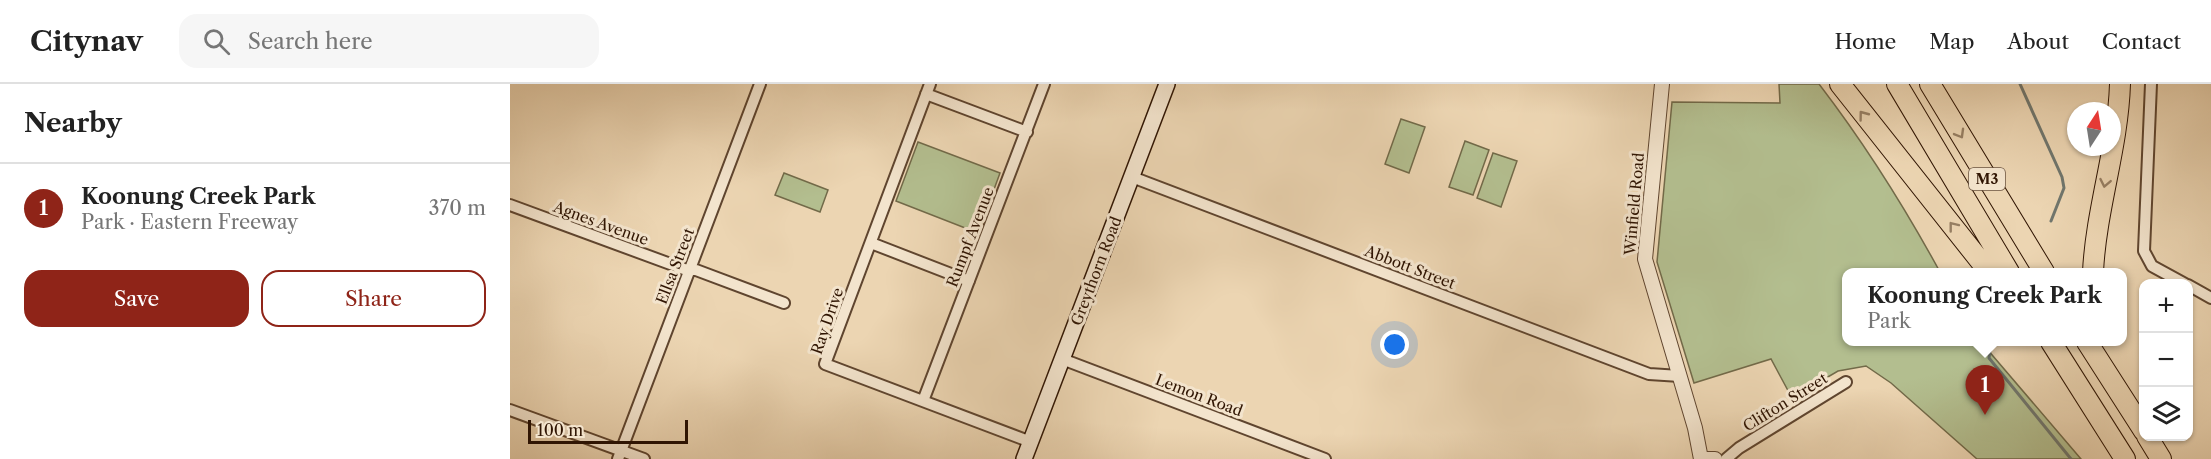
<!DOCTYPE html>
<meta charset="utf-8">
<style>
body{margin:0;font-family:"Libre Caslon Text",serif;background:#f6f6f6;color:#222}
.controls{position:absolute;right:18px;bottom:18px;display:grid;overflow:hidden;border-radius:12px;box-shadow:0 2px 4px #0004}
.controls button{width:54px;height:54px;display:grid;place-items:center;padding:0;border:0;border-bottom:2px solid #e0e0e0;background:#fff;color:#222;font:30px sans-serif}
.compass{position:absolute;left:1557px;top:18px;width:54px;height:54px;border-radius:50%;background:#fff;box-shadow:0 2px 4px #0004;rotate:12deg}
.scale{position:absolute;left:18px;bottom:15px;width:160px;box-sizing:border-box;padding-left:6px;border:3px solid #301503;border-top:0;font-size:16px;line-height:21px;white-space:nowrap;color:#301503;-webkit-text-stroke:4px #f3e4cd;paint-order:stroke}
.you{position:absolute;left:885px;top:261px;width:21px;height:21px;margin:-15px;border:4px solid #fff;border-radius:50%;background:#1a73e8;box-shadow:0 0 0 9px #1a73e833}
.badge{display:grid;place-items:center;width:39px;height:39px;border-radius:50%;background:#8f2418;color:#fff;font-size:20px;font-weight:700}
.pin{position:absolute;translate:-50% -50px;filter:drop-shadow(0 2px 3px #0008)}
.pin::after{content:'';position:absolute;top:32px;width:21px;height:18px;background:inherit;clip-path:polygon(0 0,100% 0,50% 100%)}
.popup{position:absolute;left:1332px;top:184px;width:285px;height:78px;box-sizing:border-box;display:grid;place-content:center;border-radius:12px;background:#fff;filter:drop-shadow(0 2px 4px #0005);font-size:20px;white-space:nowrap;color:#767676}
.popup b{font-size:22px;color:#222}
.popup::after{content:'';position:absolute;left:50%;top:100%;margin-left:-12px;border:12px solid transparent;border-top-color:#fff}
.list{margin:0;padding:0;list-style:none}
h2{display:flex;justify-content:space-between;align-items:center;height:78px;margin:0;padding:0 24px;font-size:26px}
h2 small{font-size:20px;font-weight:400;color:#767676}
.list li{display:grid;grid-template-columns:39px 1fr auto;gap:18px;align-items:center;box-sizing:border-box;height:90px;padding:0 24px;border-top:2px solid #e0e0e0}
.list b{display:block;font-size:22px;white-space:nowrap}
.list p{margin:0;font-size:20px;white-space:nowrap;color:#767676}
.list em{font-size:20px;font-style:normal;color:#767676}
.actions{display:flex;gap:12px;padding:18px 24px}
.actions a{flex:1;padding:14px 0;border:2px solid #8f2418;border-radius:18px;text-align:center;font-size:21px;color:#8f2418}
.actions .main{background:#8f2418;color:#fff}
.icon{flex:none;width:33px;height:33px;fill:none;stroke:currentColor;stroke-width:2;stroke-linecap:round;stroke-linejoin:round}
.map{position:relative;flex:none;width:1701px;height:375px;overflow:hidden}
header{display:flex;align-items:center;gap:36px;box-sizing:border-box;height:84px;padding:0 30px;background:#fff;border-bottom:2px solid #e0e0e0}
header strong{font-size:28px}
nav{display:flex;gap:33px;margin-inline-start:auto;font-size:21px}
.search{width:420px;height:54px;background:#f6f6f6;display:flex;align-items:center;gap:15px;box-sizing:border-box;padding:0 21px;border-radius:18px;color:#767676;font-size:22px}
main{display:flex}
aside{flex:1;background:#fff}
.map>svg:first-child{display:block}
.green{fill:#b3be8f;stroke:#726a49;stroke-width:1.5}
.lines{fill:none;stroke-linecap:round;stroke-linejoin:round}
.stream{stroke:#70766d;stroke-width:3}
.minor-casing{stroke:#5f452f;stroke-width:14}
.tertiary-casing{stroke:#5f452f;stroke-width:16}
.secondary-casing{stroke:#301503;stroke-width:18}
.motorway-casing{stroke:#301503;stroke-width:22}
.minor{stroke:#f3e4cd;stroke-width:10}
.tertiary{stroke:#f3e4cd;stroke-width:14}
.secondary{stroke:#f3e4cd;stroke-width:15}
.motorway{stroke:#ecd5b2;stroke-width:20}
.oneway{stroke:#977f63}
.labels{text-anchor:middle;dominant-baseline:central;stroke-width:6;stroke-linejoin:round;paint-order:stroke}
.shield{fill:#f3e4cd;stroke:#6a5340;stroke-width:1.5}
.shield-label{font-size:14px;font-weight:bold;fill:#301503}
.street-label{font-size:15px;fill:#301503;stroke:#f3e4cd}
</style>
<header>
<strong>Citynav</strong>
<div class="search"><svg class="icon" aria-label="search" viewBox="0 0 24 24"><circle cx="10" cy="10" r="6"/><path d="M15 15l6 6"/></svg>Search here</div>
<nav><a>Home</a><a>Map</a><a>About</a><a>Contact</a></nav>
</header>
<main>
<aside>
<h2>Nearby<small></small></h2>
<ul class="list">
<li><span class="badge">1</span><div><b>Koonung Creek Park</b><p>Park · Eastern Freeway</p></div><em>370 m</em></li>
</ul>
<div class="actions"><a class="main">Save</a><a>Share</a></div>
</aside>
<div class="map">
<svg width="1701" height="375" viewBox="0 0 1701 375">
<rect width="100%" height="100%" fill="#ecd5b2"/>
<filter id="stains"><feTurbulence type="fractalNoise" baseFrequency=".00333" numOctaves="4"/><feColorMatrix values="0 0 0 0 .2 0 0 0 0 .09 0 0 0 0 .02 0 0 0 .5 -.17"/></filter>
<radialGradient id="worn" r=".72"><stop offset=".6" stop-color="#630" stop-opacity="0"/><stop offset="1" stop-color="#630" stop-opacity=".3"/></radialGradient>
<!-- green -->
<path class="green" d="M1269,0H1309C1355,60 1394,122 1430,188H1337V258H1471L1571,375H1467L1381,299L1356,282L1328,287L1282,314L1261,275L1184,299L1147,178L1162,18L1270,19Z
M891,35L915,43L899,89L875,80Z
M955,57L979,66L963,111L939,103Z
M408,58L490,89L468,149L386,117Z
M983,69L1007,77L991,123L967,114Z
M274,89L318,106L310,128L265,111Z"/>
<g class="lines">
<!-- stream -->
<path class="stream" d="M1510,0L1552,93L1554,104L1541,137
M1481,258L1479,274L1561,375"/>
<!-- minor casing -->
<g class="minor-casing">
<path id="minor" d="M420,0L315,280L521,358
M1641,0L1634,167L1642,182L1675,200
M416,10L517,48
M622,93L1139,290L1170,292
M0,121L174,185L186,186L274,219
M361,159L459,197
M1678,201L1701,214
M552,275L815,375
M413,317L534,0
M0,326L134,375
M108,375L250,0
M1216,375L1229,364L1336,298"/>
</g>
<!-- tertiary casing -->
<g class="tertiary-casing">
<path id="tertiary" d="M1152,0L1135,175L1185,344L1191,375
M1196,375H1205"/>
</g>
<!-- secondary casing -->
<g class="secondary-casing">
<path id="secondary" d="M514,375L657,0"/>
</g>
<!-- motorway casing -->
<g class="motorway-casing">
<path id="motorway" d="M1330,0L1479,188
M1387,0L1499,188
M1420,0L1534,188
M1583,188C1586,125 1608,64 1610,0
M1541,258L1615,375
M1577,258L1634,347
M1637,352L1651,375"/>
</g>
<!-- minor -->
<use href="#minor" class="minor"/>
<!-- tertiary -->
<use href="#tertiary" class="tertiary"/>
<!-- secondary -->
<use href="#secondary" class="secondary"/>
<!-- motorway -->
<use href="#motorway" class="motorway"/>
</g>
<!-- one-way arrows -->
<defs><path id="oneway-chevron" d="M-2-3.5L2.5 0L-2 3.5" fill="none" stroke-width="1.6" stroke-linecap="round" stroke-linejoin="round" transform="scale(1.5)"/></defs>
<g class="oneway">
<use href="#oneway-chevron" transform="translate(1353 31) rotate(-127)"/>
<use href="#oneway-chevron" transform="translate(1450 50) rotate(60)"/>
<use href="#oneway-chevron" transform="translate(1595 99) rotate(101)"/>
<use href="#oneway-chevron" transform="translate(1443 142) rotate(-128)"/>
</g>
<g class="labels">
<!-- shield labels -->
<rect class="shield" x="1459" y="84" width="36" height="22" rx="4.5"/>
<g class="shield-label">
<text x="1477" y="95">M3</text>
</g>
<!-- street labels -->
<g class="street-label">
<text transform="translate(1124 120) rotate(-85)">Winfield Road</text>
<text transform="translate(91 139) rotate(20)">Agnes Avenue</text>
<text transform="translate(460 153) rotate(-69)">Rumpf Avenue</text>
<text transform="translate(165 182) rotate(-69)">Ellsa Street</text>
<text transform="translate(900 183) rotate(21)">Abbott Street</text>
<text transform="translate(586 187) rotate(-69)">Greythorn Road</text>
<text transform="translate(317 237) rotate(-71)">Ray Drive</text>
<text transform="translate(689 311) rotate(21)">Lemon Road</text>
<text transform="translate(1275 318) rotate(-32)">Clifton Street</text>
</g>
</g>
<rect width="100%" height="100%" filter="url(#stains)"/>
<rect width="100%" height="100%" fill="url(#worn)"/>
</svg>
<div class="controls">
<button>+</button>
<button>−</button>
<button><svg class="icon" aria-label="layers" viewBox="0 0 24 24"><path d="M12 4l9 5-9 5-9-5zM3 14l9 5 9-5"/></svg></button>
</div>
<svg class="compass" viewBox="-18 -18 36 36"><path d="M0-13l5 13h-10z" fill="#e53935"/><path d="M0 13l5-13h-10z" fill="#767676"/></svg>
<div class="scale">100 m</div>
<div class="you"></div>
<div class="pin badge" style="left:1475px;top:331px">1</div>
<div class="popup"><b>Koonung Creek Park</b>Park</div>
</div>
</main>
